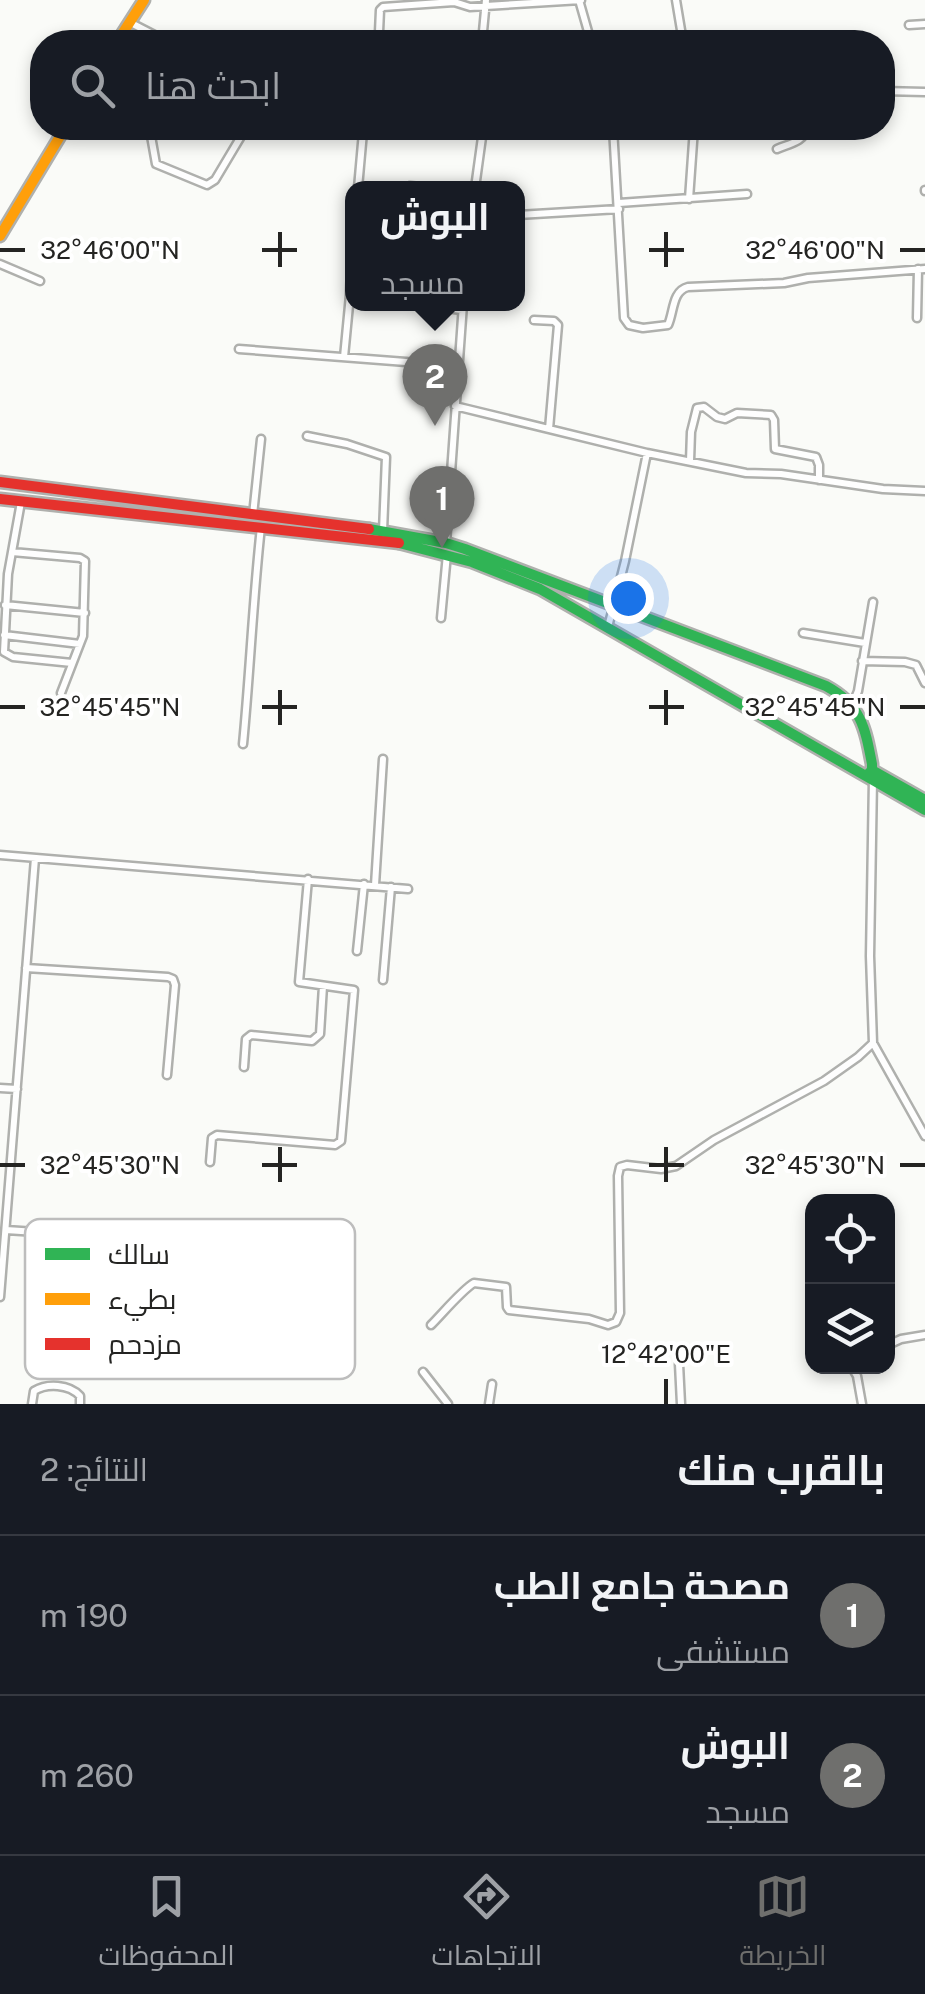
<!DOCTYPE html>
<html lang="ar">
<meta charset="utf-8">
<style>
body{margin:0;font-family:"Public Sans",Cairo,sans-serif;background:#242831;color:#f1f3f6;direction:rtl}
.controls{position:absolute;right:30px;bottom:30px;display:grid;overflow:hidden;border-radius:20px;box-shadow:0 5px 15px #0003}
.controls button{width:90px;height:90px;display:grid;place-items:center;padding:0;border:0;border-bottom:2px solid #363941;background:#171b24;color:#f1f3f6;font:50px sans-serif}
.you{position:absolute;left:628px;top:598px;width:35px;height:35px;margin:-25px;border:8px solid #fff;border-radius:50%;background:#1a73e8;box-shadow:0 0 0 15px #1a73e833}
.badge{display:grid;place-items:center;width:65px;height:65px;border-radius:50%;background:#6f6f6d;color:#fff;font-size:32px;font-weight:700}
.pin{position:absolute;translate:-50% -82px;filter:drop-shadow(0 2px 5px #0008)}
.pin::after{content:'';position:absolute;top:52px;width:35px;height:30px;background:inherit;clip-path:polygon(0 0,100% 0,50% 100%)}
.popup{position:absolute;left:345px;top:181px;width:180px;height:130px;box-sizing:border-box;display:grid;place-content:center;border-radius:20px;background:#171b24;filter:drop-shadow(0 2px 8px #0005);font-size:32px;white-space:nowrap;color:#9ea1a6}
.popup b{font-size:38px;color:#f1f3f6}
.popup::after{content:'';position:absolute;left:50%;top:100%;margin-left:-20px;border:20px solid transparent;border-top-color:#171b24}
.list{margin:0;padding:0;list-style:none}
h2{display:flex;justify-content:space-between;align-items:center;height:130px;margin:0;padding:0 40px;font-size:42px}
h2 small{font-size:32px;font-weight:400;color:#9ea1a6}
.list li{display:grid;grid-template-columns:65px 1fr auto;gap:30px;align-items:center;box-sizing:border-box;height:160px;padding:0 40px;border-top:2px solid #363941}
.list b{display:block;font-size:38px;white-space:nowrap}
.list p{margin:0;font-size:32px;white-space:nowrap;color:#9ea1a6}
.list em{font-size:32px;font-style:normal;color:#9ea1a6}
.icon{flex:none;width:55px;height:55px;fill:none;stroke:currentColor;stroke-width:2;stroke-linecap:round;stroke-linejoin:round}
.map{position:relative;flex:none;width:925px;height:1404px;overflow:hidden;direction:ltr}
.search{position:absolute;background:#171b24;box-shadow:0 5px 15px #0003;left:30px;right:30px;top:30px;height:110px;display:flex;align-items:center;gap:25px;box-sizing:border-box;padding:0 35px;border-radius:40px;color:#9ea1a6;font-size:38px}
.sheet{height:450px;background:#171b24}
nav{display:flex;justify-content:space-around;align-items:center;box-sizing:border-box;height:140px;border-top:2px solid #363941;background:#171b24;font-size:28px;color:#9ea1a6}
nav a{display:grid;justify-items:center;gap:5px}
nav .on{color:#6f6f6d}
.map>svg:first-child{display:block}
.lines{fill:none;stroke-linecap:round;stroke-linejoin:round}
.street-casing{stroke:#afb0ad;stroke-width:11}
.fast-casing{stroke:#afb0ad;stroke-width:15}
.slow-casing{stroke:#afb0ad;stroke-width:15}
.jam-casing{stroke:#afb0ad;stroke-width:15}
.street{stroke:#fefefe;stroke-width:6}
.fast{stroke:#30b455;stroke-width:10}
.slow{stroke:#ff9f0a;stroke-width:10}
.jam{stroke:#e5322d;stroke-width:10}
.ticks{fill:none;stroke:#242422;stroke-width:4}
.key{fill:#fff;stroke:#bdbdbd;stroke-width:2.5}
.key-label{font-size:28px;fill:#242422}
.ticks-label{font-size:25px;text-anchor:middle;fill:#242422;stroke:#fff;stroke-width:8;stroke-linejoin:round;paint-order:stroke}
</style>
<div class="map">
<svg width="925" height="1404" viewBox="0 0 925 1404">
<rect width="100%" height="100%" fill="#fafbf8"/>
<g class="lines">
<!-- street casing -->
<g class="street-casing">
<path id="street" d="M579,0L591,42
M676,0L683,42
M129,22L168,42
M909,25L925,24
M379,32L380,10L383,7L454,2L470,7L581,0
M482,42L486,0
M882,91L925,92
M145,128L151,136L156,164L207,185L215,180L246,128
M379,128L396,132L462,134L512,128
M613,128L624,318L629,325L643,328L668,325C674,312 672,291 688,287L784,283L808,278L925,269
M777,149C788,144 805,142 806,128
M410,186L433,188
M358,188L363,132L367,128
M475,188L483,130
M925,191V190
M689,199L694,128
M619,203L747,194
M518,215L619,209
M0,264L40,281
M411,304L462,310
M917,318L918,269
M534,320L554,321L558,325L549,429
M239,349L406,362L457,370
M344,357L350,295L352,239
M455,406L647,453L746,473L781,474L883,489L925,491
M307,436L347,444L386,457L383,531
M690,461L691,432L697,408L704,407L717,417L725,419L737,413L771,415L774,420L775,449L816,457L819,465V480
M21,502L8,574L4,652L13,657L72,663
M253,515L261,439
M446,543L463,304
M12,552L80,558L85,561L83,636L61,693
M5,605L85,613
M441,618L447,554
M608,627L625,561L647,453
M803,633L865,643
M4,635L80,644
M862,661L905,662L916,665L925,683
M853,703L858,691L873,602
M243,744C250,672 253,599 261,527
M873,779L870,956L873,1043L925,1136
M0,855L408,889
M375,885L383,759
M357,951L364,884
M26,968L168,977L173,979L175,985L167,1075
M383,980L391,887
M244,1067L246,1039L251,1035L312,1041L320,1034L323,986
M0,1088L17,1089
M210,1162L212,1138L217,1135L335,1145L341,1141L354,990L299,982L308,879
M6,1230L277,1248L280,1252L278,1306L283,1309L345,1313
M280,1268L348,1274
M0,1297L35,858
M431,1325C442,1314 463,1289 474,1283L506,1287L507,1307L509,1310L589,1319L608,1325L616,1322L620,1313L618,1176L620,1167L627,1165L661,1169L676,1166L714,1140L824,1081L858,1057L873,1043
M888,1345L901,1339L925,1335
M246,1359L256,1247
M679,1364L681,1404
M851,1366L857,1376L862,1404
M423,1372L448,1404
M32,1404L34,1391C47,1383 69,1384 80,1396V1404
M489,1404L492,1384"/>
</g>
<!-- fast casing -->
<g class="fast-casing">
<path id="fast" d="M369,529L446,543L465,549L826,686C861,705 865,727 872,764V770L866,776
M399,543L472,562L540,589L925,810
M872,770L925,800"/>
</g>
<!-- slow casing -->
<g class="slow-casing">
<path id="slow" d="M117,42L144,0
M0,236L65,128"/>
</g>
<!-- jam casing -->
<g class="jam-casing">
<path id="jam" d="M0,482L369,529
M0,499L399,543"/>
</g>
<!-- street -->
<use href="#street" class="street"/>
<!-- fast -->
<use href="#fast" class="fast"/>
<!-- slow -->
<use href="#slow" class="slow"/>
<!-- jam -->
<use href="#jam" class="jam"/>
</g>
<!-- ticks -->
<path class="ticks" d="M280,232V267M666,232V267M0,250H25M262,250H297M649,250H684M900,250H925M280,690V725M666,690V725M0,707H25M262,707H297M649,707H684M900,707H925M280,1147V1182M666,1147V1182M0,1165H25M262,1165H297M649,1165H684M900,1165H925M666,1379V1404"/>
<!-- legend -->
<rect x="25" y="1219" width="330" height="160" rx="15" class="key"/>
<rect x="45" y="1248" width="45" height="12" fill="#30b455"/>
<rect x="45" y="1293" width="45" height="12" fill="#ff9f0a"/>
<rect x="45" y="1338" width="45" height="12" fill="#e5322d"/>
<g class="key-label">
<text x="108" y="1264">سالك</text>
<text x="108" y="1309">بطيء</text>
<text x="108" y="1354">مزدحم</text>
</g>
<g class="ticks-label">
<text x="110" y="259">32°46'00"N</text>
<text x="815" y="259">32°46'00"N</text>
<text x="110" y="716">32°45'45"N</text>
<text x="815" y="716">32°45'45"N</text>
<text x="110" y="1174">32°45'30"N</text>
<text x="815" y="1174">32°45'30"N</text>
<text x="666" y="1363">12°42'00"E</text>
</g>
</svg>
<div class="controls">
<button><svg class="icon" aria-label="locate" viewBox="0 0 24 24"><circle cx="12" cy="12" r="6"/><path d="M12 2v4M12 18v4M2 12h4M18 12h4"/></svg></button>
<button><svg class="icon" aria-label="layers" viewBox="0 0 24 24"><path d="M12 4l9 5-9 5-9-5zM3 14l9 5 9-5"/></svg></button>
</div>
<div class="you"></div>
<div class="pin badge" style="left:442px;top:548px">1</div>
<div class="pin badge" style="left:435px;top:426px">2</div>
<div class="popup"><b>البوش</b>مسجد</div>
<div class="search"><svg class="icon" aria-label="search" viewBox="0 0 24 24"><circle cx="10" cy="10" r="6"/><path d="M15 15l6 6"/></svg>ابحث هنا</div>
</div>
<section class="sheet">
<h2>بالقرب منك<small>النتائج: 2</small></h2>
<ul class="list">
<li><span class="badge">1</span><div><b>مصحة جامع الطب</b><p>مستشفى</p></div><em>190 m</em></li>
<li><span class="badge">2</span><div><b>البوش</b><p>مسجد</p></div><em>260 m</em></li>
</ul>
</section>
<nav>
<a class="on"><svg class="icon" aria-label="map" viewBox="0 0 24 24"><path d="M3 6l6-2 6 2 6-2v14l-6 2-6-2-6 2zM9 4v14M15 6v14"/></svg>الخريطة</a>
<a><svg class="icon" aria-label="directions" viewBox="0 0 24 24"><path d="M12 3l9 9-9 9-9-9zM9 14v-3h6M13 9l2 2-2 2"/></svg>الاتجاهات</a>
<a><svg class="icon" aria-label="saved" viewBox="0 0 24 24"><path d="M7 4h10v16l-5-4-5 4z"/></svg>المحفوظات</a>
</nav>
